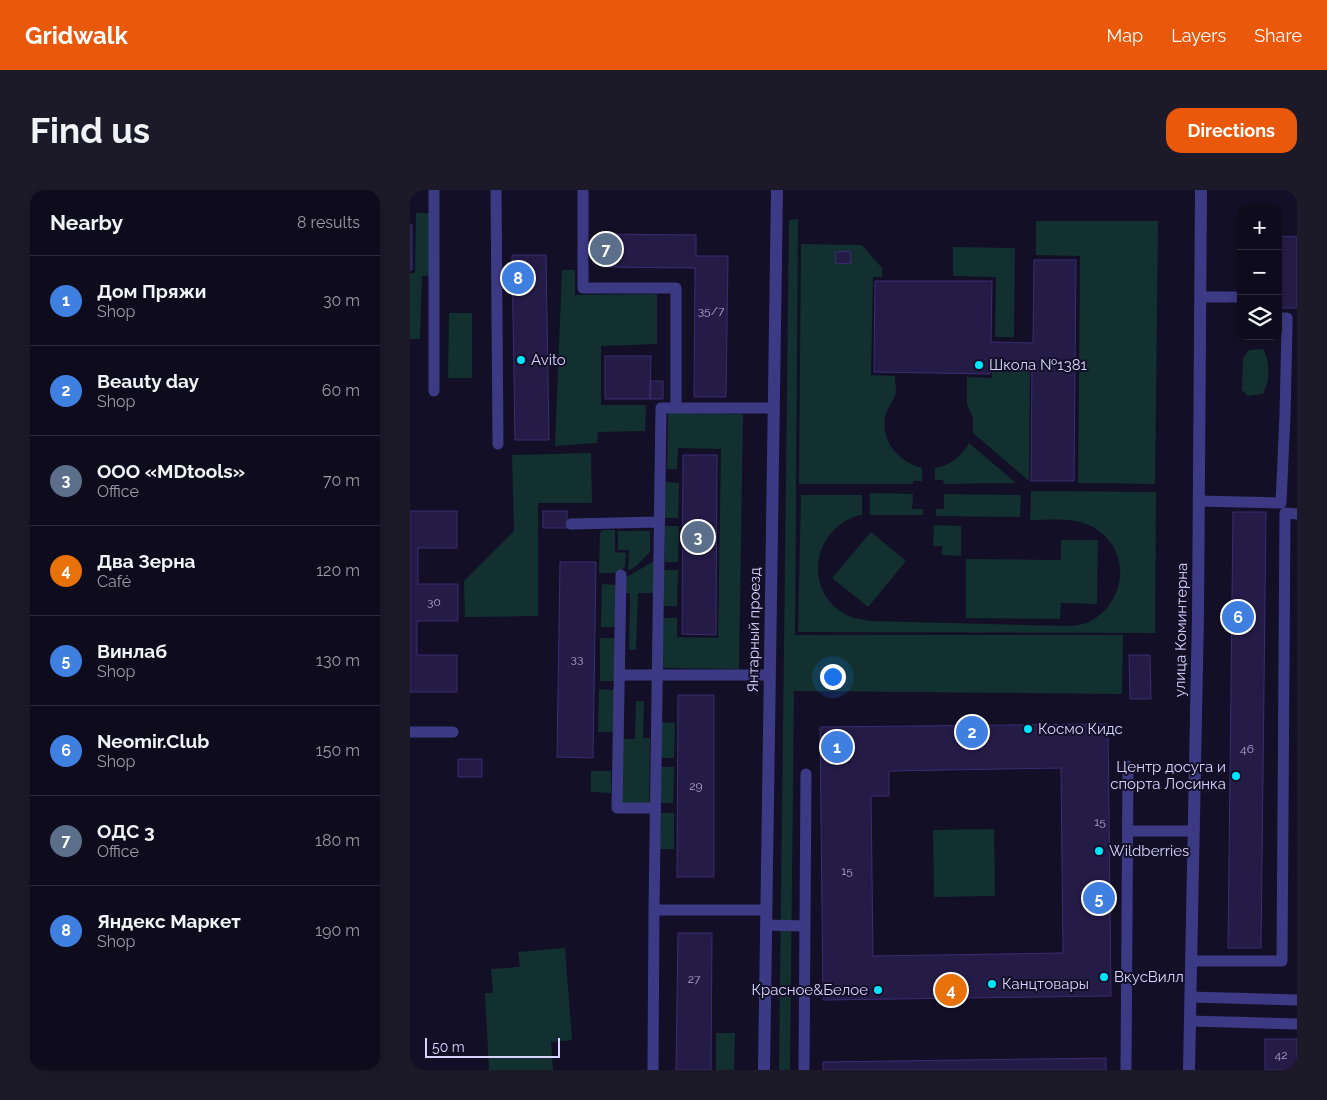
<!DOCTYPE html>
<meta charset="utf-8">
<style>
body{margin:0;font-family:Raleway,sans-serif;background:#1c1929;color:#f1f3f6}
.controls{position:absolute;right:15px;top:15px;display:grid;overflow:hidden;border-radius:10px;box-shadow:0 2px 8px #0003}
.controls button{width:45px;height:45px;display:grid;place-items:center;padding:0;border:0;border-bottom:1px solid #2e2b3b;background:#0e0b1c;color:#f1f3f6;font:25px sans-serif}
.scale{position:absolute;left:15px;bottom:12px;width:135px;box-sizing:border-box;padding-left:5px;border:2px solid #d9d4ff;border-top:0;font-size:14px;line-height:18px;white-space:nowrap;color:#d9d4ff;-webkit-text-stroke:4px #130f26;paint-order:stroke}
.you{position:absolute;left:422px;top:486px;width:18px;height:18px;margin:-12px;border:4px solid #fff;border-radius:50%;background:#1a73e8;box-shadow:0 0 0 8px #1a73e833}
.badge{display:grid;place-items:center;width:32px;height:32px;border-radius:50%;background:#ea580c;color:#fff;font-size:16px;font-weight:700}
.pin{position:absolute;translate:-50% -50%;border:2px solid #fff;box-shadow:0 1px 5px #0006}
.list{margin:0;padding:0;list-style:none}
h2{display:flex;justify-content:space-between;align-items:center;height:65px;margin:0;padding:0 20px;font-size:21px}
h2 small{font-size:16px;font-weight:400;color:#9b9ba3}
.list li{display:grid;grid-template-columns:32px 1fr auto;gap:15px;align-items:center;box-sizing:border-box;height:90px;padding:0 20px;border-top:1px solid #2e2b3b}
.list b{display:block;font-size:19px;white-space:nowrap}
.list p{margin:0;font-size:16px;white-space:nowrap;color:#9b9ba3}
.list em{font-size:16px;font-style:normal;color:#9b9ba3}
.icon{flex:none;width:28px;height:28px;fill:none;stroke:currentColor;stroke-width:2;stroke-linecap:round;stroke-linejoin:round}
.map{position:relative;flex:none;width:887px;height:880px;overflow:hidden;border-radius:15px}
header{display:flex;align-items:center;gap:30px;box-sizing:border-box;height:70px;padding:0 25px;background:#ea580c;color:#fff}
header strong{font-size:24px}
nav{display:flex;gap:28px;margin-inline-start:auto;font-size:18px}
.intro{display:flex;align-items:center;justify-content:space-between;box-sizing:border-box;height:120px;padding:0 30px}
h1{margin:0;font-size:35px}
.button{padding:12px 22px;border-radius:15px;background:#ea580c;color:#fff;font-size:18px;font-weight:700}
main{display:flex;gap:30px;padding:0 30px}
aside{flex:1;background:#0e0b1c;border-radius:15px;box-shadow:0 2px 8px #0003}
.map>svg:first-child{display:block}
.green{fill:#12302f}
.building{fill:#241b47;stroke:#3b2d73;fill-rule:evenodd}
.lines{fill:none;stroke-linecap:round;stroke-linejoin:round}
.service{stroke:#3d3a85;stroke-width:11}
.minor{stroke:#3d3a85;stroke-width:12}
.tertiary{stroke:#3d3a85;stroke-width:12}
.poi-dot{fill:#00e5ff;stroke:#130f26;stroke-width:2}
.labels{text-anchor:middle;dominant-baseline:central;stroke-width:4;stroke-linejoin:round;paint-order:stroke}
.number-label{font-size:12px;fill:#aca6d1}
.poi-label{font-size:15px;fill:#d9d4ff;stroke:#130f26;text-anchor:start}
.street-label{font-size:15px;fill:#d9d4ff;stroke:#130f26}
</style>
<header>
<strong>Gridwalk</strong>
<nav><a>Map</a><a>Layers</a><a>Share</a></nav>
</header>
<div class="intro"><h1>Find us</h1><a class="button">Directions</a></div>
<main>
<aside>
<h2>Nearby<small>8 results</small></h2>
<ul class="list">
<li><span class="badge" style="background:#3f7fe0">1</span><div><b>Дом Пряжи</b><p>Shop</p></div><em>30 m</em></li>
<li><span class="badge" style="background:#3f7fe0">2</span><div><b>Beauty day</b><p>Shop</p></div><em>60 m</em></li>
<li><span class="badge" style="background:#5c6f8a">3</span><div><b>ООО «MDtools»</b><p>Office</p></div><em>70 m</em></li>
<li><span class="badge" style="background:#e8710a">4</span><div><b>Два Зерна</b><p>Café</p></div><em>120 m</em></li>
<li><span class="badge" style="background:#3f7fe0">5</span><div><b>Винлаб</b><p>Shop</p></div><em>130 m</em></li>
<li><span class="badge" style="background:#3f7fe0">6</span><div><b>Neomir.Club</b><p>Shop</p></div><em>150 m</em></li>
<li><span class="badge" style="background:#5c6f8a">7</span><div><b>ОДС 3</b><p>Office</p></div><em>180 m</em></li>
<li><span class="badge" style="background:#3f7fe0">8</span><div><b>Яндекс Маркет</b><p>Shop</p></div><em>190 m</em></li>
</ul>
</aside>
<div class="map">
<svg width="887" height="880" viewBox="0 0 887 880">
<rect width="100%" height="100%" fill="#130f26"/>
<!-- green -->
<path class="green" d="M6,23H20L19,86H12L10,149H0V83H5Z
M388,29L385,445H713L712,504L384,501L380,880H369L379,30Z
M626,31H748L745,294L668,293L670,66L626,65Z
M391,54L452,55L472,78V87H463L461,185L485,186C485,192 487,200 485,206C482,213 477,219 475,227C471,252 489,272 512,278V291H503V294H389Z
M543,57L605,58L604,147H585L586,87L543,86Z
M152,80H165V105L247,104V154L191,156V215H236L235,241L188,242L187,253L145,256Z
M39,123H62V188H38Z
M853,159C860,170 860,193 853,204L838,206L832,200L833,168L839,160Z
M582,174L620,175L619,291L563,243V228L557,214V187L582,188Z
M258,223L333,224L329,479L252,478L253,428H267V447L308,448L311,259L268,258L267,279H257Z
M559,253L606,293L534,294L533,290H525V278C541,275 551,267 559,253Z
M181,263L182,313H128V426L55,427L54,391L104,341L102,265Z
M255,292L269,293L268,328H255Z
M621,301L746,302L745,443L388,442L391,305H452V325C442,326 432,332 425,339C396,367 405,416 445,428C450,429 456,430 460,431L658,436C664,435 671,435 677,433C718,413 723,358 681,336C663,327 640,330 620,330Z
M460,303L503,304L502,319H513V325H460Z
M534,304L611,305L610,327L526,326V319H534Z
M524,335L551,336V366L532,365V356H523Z
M255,336H269L268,372H255Z
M193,340H205V362L216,363L215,377L207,383H189L190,343Z
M208,341H240V362L226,376L218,381L219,360H208Z
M461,342L496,371L458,417L422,388Z
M651,350H688L687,414L651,413L650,429L556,428V369L651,370Z
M244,371L243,403H228L226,460H219L220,403H214L215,388Z
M254,380H268L267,416H254Z
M192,394L207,395L206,437H191Z
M190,448H206L205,491H190Z
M189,499L205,500L204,542H188Z
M226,511H234L233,548H240L239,618H211L212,549H225Z
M251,532L265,533L264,568H251Z
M250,577H264L263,613H250Z
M181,581H201V603L181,602Z
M251,623H264V659H250Z
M584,639L585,706L524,707L523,640Z
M155,758L162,850L141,852L143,880H79L75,803H83L81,779L110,777L108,762Z
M306,843H325L324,880H306Z"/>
<!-- building -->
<path class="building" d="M0,35H2V80H0Z
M193,44L286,45V66H318L316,207H284L285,78L193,77Z
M868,46L887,47V118H868Z
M440,61L441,73L426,74L425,62Z
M102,65H136L139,250H105Z
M624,70H666L664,291H621L622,171H580V184L464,182L465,91H582L581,152L623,153Z
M195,166H241L240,209H195Z
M240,191H253V209H240Z
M273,265H307L306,445L272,444Z
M0,321H47V358H8V394H48V431H7V465H47V502H0Z
M133,321H157V338H133Z
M823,322H856L851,758H818Z
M150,372H186L183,568L147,567Z
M719,465H740L741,509H720Z
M268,505H304V687H267Z
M698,534L701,806L413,810L410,537ZM651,578L653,763L463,766L461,606H479V581Z
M48,569H72V587H48Z
M268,743H302L301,880H266Z
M855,849H887V880H855Z
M696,868V880H413V872Z"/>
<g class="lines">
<!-- service -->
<path class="service" d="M86,0L88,254
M173,0V98H266V218
M791,107H831
M24,201V0
M789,311L871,313L875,225L877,137V128H868
M161,334L249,332
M211,385L207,618H245
M209,485H360
M0,542H43
M718,641H784
M244,720H356
M356,735L395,736
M781,771H872L875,323L887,324
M780,807L887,810
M780,831L887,834
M243,880L244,720L251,218H363
M394,880L396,584
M716,880L718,576"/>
<!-- minor -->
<path class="minor" d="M354,880L367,0"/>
<!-- tertiary -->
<path class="tertiary" d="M779,880L788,424L791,0"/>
</g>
<!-- markers -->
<g class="poi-dot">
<circle cx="111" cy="170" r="5"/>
<circle cx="569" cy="175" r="5"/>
<circle cx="618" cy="539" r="5"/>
<circle cx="826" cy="586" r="5"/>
<circle cx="689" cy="661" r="5"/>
<circle cx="694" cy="787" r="5"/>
<circle cx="582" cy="794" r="5"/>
<circle cx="468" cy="800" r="5"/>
</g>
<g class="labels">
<!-- number labels -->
<g class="number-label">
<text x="301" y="121">35/7</text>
<text x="24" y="412">30</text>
<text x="167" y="469">33</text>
<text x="837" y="559">46</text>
<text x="286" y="596">29</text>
<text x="690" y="632">15</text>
<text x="437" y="681">15</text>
<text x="284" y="789">27</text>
<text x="871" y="865">42</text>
</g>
<!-- poi labels -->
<g class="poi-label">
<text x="121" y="170">Avito</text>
<text x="579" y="175">Школа №1381</text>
<text x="628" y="539">Космо Кидс</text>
<text x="816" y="577" text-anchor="end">Центр досуга и<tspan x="816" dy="17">спорта Лосинка</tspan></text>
<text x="699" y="661">Wildberries</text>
<text x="704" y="787">ВкусВилл</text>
<text x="592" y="794">Канцтовары</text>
<text x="458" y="800" text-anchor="end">Красное&amp;Белое</text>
</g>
<!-- street labels -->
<g class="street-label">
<text transform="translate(344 440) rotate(-89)">Янтарный проезд</text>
<text transform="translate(771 440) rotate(-89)">улица Коминтерна</text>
</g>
</g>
</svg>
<div class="controls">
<button>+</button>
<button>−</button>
<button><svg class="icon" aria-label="layers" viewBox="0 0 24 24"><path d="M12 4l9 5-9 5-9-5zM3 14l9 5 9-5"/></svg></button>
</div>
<div class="scale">50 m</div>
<div class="you"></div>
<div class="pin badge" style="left:427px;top:557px;background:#3f7fe0">1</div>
<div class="pin badge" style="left:562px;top:542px;background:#3f7fe0">2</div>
<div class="pin badge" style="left:288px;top:347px;background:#5c6f8a">3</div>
<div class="pin badge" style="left:541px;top:800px;background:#e8710a">4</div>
<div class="pin badge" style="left:689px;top:708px;background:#3f7fe0">5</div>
<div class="pin badge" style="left:828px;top:427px;background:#3f7fe0">6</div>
<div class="pin badge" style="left:196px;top:59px;background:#5c6f8a">7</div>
<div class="pin badge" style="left:108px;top:88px;background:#3f7fe0">8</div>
</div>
</main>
